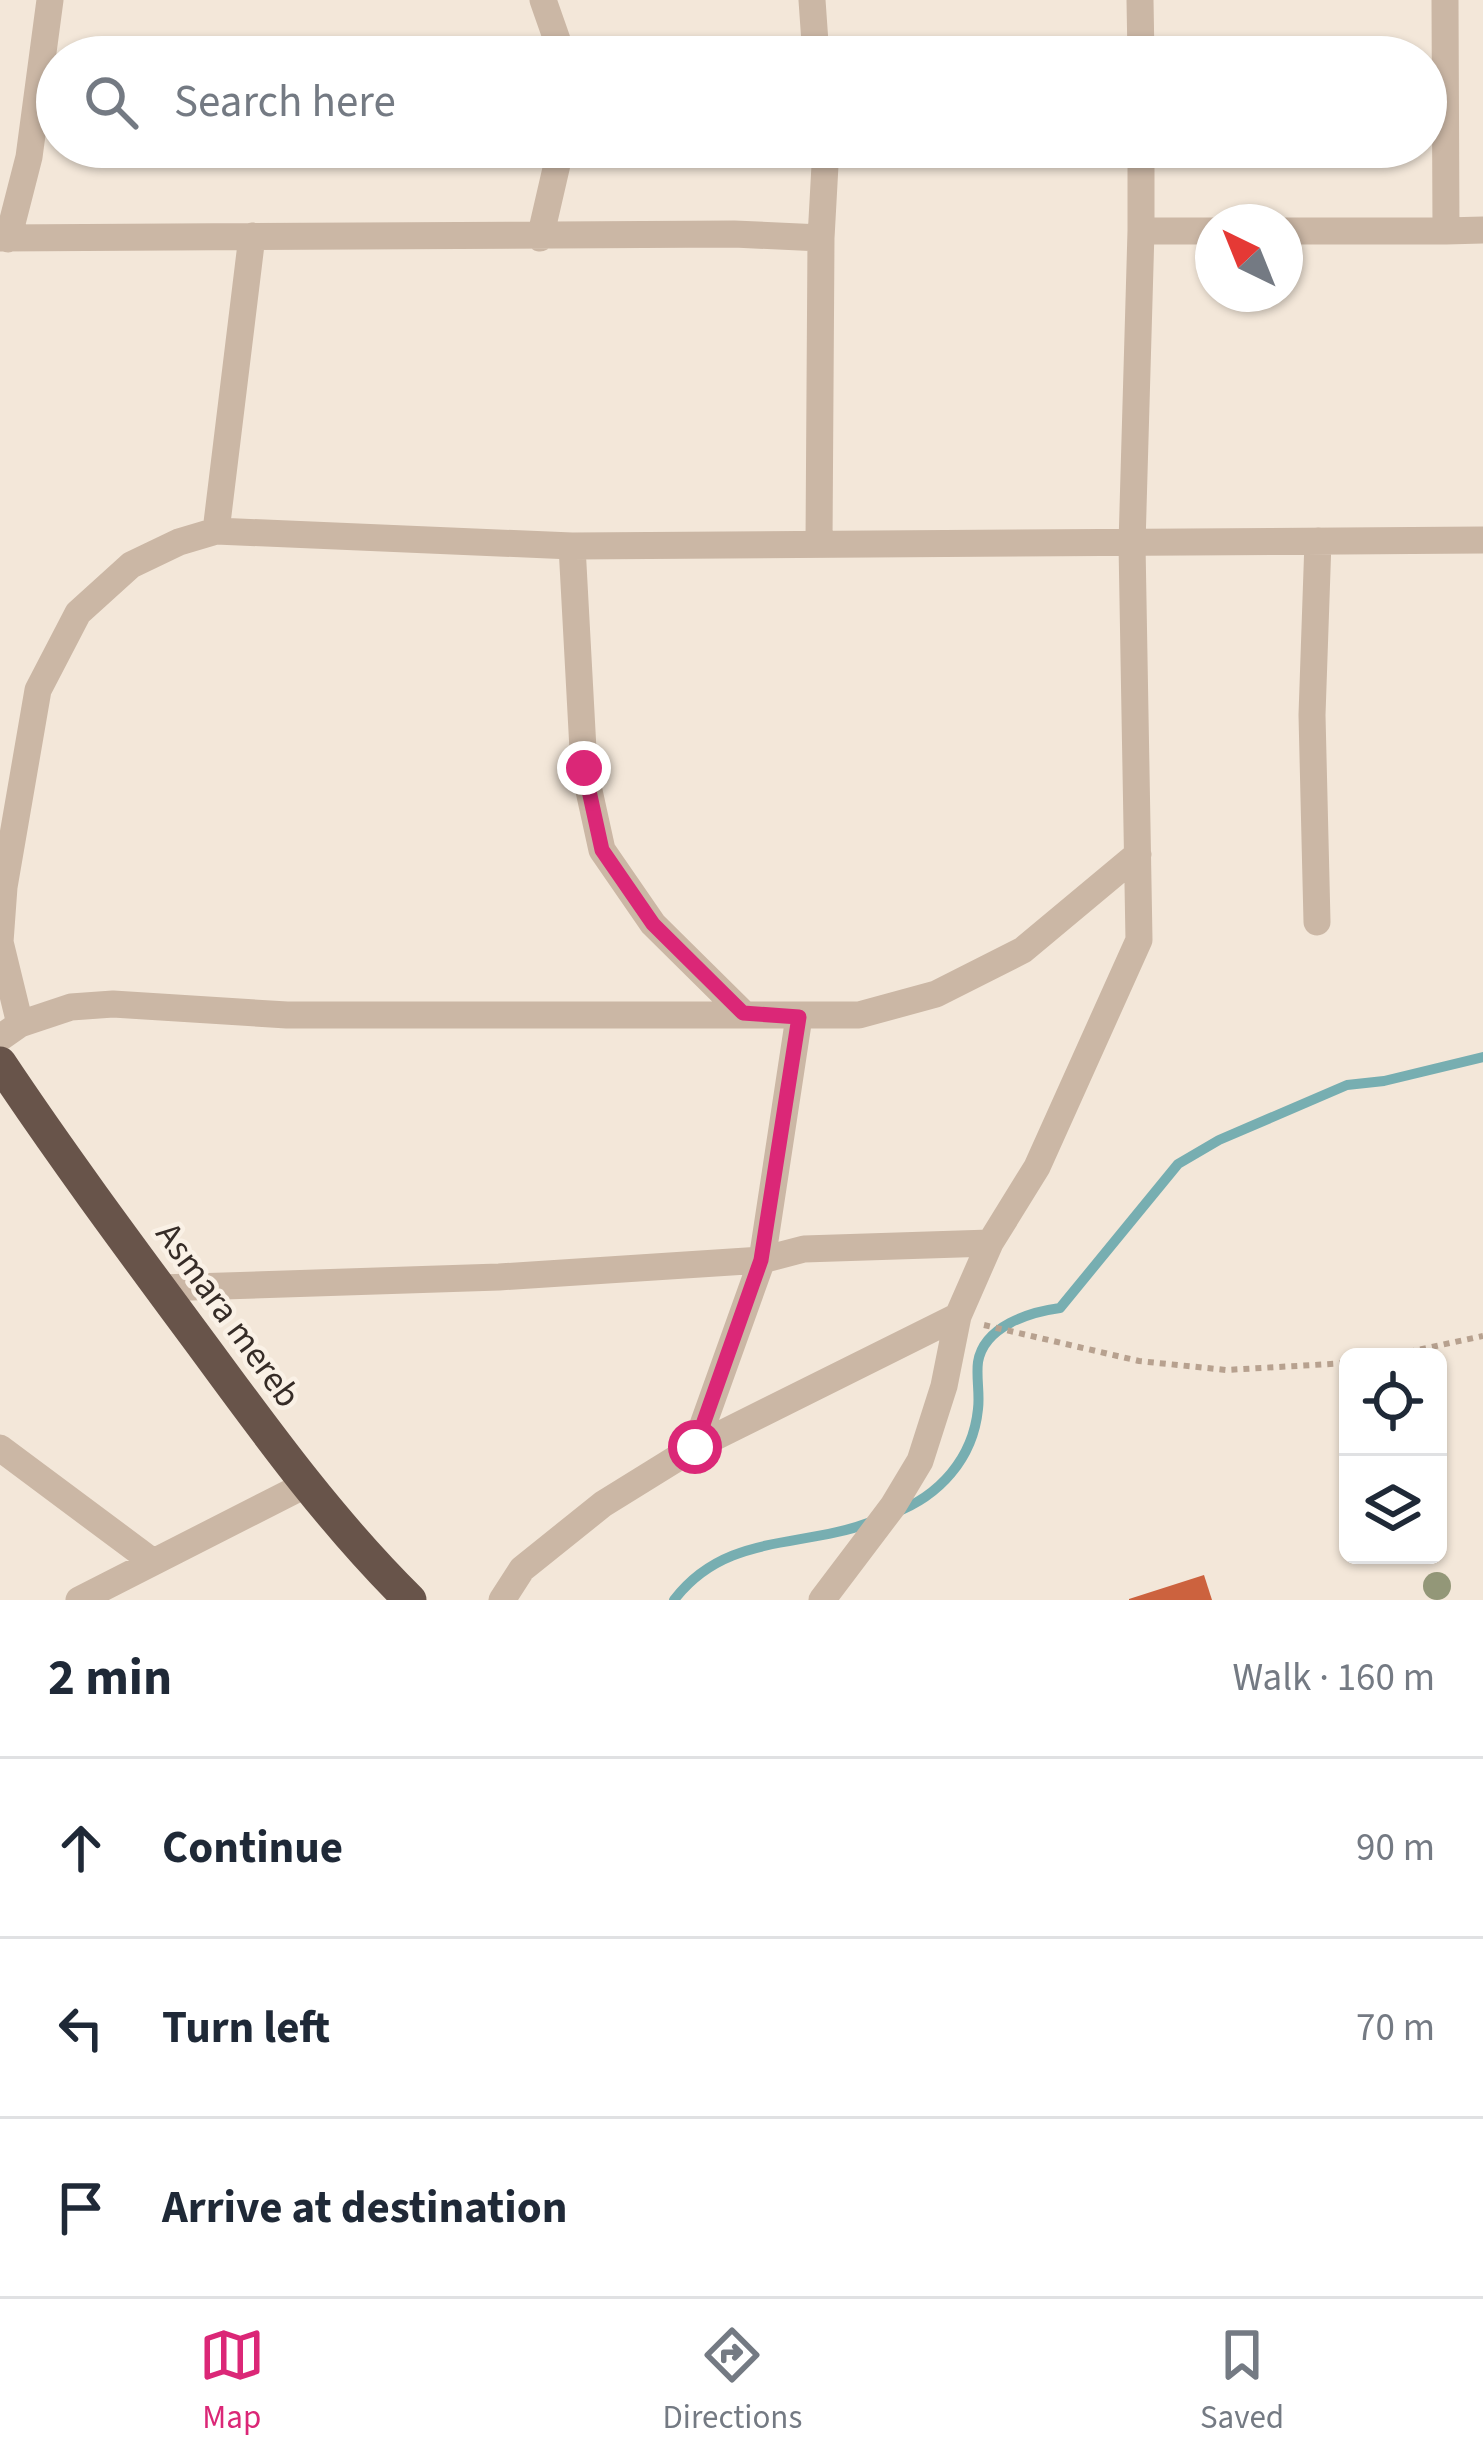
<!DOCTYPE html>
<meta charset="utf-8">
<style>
body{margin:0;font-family:"Source Sans 3",sans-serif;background:#f6f6f7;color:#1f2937}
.controls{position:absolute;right:36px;bottom:36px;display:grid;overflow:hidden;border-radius:18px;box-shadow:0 3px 9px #0004}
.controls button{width:108px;height:108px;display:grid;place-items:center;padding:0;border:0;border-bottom:3px solid #e0e1e3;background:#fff;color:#1f2937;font:60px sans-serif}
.compass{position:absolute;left:1195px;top:204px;width:108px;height:108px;border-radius:50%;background:#fff;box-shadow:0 3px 9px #0004;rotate:317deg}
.stop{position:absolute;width:36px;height:36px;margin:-27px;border:9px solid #db2777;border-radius:50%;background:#fff}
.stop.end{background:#db2777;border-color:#fff;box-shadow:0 3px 12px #0008}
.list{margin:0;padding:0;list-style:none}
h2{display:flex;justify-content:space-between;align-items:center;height:156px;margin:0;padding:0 48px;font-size:51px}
h2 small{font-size:39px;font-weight:400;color:#747a83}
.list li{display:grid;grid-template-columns:78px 1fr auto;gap:36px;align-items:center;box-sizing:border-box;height:180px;padding:0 48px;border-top:3px solid #e0e1e3}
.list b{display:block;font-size:45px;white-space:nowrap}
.list em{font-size:39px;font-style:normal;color:#747a83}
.icon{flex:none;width:66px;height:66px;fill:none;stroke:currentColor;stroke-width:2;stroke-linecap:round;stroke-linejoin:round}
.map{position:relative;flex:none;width:1483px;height:1600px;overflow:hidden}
.search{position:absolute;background:#fff;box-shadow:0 3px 9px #0004;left:36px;right:36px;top:36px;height:132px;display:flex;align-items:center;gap:30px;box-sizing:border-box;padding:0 42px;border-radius:66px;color:#747a83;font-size:45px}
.sheet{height:696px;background:#fff}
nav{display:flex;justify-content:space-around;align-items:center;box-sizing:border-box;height:168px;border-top:3px solid #e0e1e3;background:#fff;font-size:33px;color:#747a83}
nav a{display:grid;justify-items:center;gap:6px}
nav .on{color:#db2777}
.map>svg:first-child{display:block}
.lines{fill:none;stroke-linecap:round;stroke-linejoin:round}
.stream{stroke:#77aeb1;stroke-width:10}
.building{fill:#cc623e}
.path{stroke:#b7a18f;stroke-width:6;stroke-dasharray:6 6;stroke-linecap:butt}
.minor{stroke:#cbb7a5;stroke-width:27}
.trunk{stroke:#68544a;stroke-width:33}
.tree{fill:#939778}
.route{stroke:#db2777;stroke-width:15}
.labels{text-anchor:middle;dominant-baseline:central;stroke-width:9;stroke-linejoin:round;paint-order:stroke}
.street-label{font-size:36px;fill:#362c27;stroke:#faf1e6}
</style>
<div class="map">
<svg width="1483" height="1600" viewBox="0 0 1483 1600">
<rect width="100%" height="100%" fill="#f3e7d9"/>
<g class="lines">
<!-- stream -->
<path class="stream" d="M894,1513C939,1496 973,1459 978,1409C980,1394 976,1377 978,1362C984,1326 1030,1312 1060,1308L1178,1164L1219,1140L1347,1085L1384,1081L1483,1057
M674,1600C726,1532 801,1549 871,1522"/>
</g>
<!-- building -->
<path class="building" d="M1204,1575L1212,1600H1129V1599Z"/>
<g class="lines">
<!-- path -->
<path class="path" d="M984,1325L1139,1361L1226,1370L1348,1363
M1385,1357L1483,1336"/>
<!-- minor -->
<path class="minor" d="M543,0L563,57
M812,0L816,57
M1140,0L1141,57
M1141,147V231H1213
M1285,231H1446L1445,0
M1446,231L1483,230
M252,236L216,531L572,546L1483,540
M0,238L734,234L821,238
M540,238L561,147
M8,239L29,157L50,0
M819,543L821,238L826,147
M572,546L584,768L602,850L653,924L743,1013
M1317,922L1312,715L1318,541
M20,1024L0,942L4,887L38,690L78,613L131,565L179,542L216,531
M0,1038L20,1024L71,1007L113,1004L287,1015H859L936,994L1023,950L1138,854
M160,1288L499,1277L762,1260L799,1017
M695,1447L762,1260L804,1249L990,1243
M0,1448L153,1562
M79,1600L307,1484
M502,1600L522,1569L603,1504L695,1447L958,1316
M822,1600L893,1506L920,1461L944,1386L958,1316L990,1243L1037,1167L1139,940L1132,544L1141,231"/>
<!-- trunk -->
<path class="trunk" d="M0,1063C66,1162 137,1257 208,1353C271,1439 334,1525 410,1600"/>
</g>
<!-- trees -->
<circle class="tree" cx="1437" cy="1586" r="14"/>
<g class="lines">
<!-- route -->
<path class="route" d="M584,768L602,850L653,924L743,1013L799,1017L761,1260L695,1447"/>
</g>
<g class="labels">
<!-- street labels -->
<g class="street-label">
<text transform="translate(228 1315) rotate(54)">Asmara mereb</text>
</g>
</g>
</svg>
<div class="controls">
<button><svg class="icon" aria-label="locate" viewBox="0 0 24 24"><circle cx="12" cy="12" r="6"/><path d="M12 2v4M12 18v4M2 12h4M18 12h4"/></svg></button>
<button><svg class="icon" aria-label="layers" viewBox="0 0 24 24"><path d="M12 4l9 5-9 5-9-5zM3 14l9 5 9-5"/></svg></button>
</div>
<svg class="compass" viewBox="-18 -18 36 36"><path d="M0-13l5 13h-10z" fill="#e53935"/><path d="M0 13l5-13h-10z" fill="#747a83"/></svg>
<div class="stop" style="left:695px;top:1447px"></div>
<div class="stop end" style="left:584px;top:768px"></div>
<div class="search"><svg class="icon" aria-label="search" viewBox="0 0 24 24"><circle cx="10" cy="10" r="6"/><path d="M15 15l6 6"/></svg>Search here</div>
</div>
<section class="sheet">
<h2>2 min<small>Walk · 160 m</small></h2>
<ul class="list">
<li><svg class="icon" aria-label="ahead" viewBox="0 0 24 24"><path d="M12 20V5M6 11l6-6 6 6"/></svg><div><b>Continue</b></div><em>90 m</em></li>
<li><svg class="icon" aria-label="left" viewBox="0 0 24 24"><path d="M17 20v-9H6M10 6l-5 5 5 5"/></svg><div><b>Turn left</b></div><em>70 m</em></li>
<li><svg class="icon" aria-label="arrive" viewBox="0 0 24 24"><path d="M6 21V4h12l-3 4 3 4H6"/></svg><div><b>Arrive at destination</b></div></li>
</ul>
</section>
<nav>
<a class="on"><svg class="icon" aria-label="map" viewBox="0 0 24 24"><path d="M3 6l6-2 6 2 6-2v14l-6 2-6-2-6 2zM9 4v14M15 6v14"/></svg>Map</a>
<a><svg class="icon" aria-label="directions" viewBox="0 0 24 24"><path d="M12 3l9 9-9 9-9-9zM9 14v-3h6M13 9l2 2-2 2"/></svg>Directions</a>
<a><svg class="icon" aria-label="saved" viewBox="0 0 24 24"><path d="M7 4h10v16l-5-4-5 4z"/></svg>Saved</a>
</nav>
